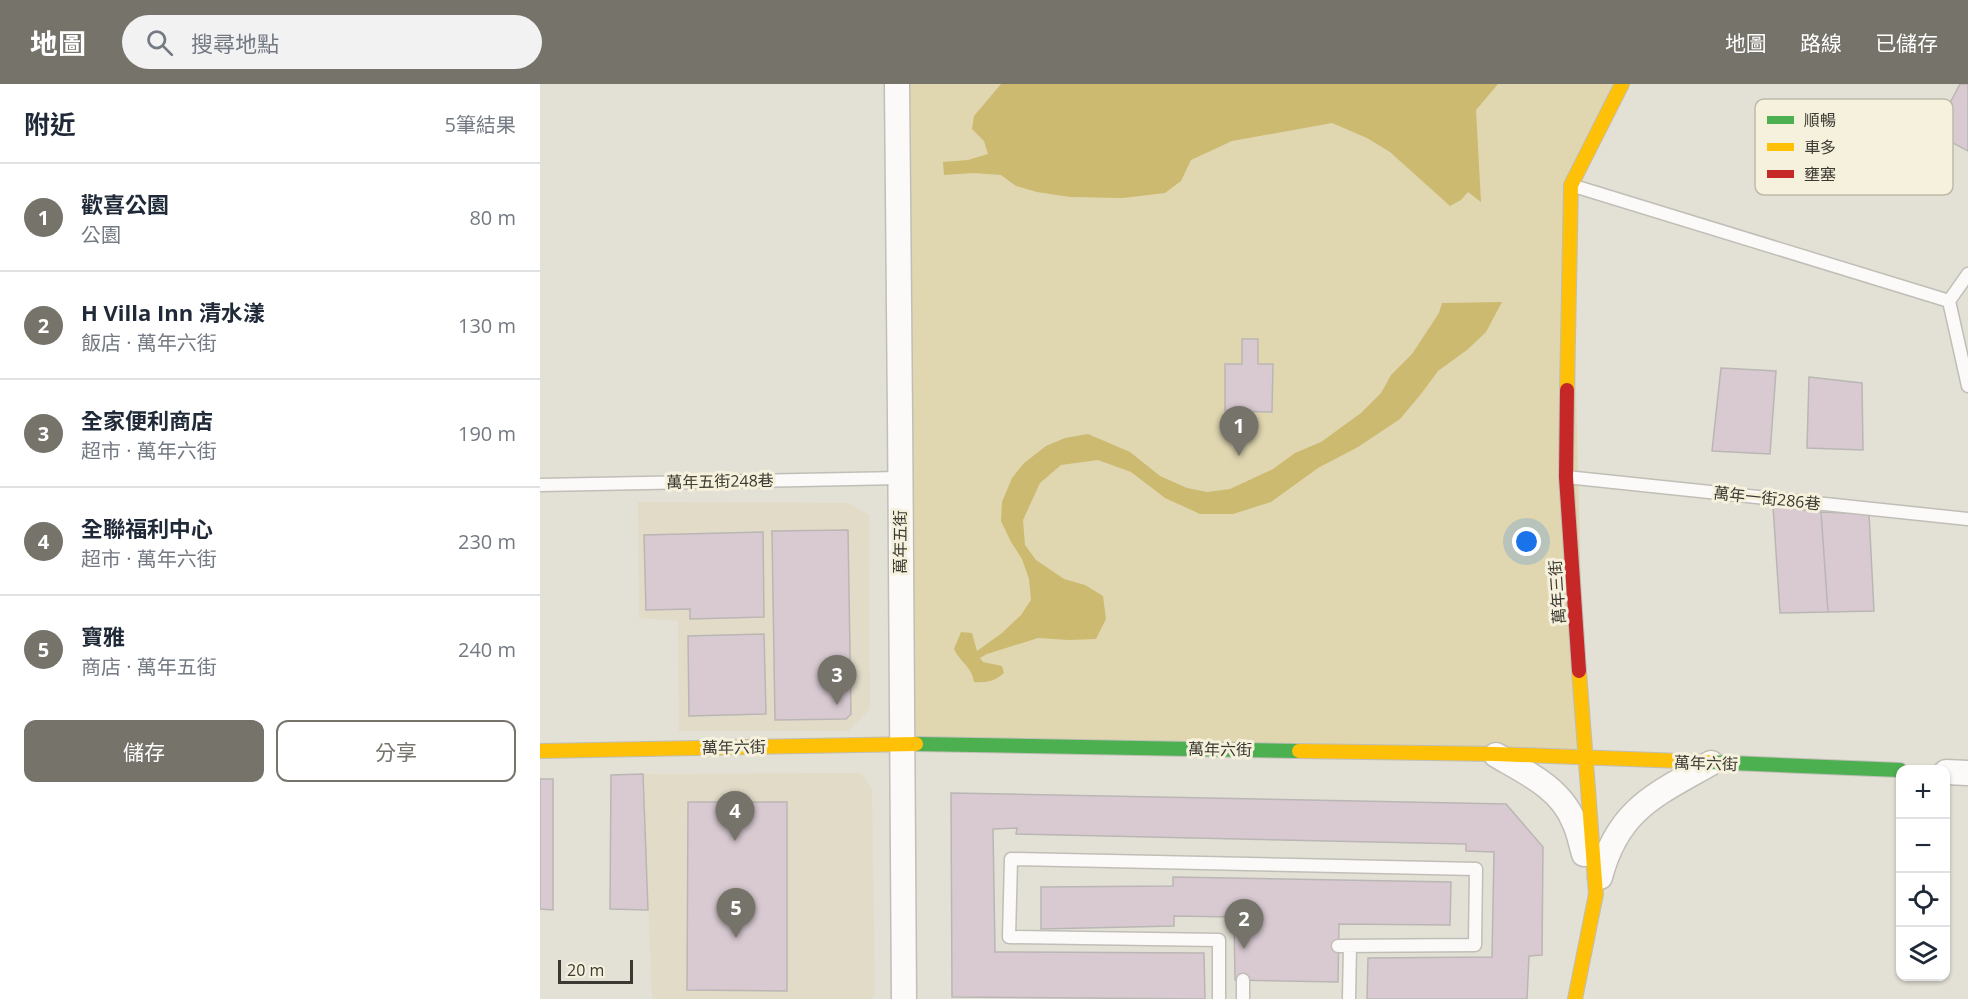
<!DOCTYPE html>
<html lang="zh-TW">
<meta charset="utf-8">
<style>
body{margin:0;font-family:"Open Sans","Noto Sans TC",sans-serif;background:#f2f2f3;color:#1f2937}
.controls{position:absolute;right:18px;bottom:18px;display:grid;overflow:hidden;border-radius:12px;box-shadow:0 2px 4px #0004}
.controls button{width:54px;height:54px;display:grid;place-items:center;padding:0;border:0;border-bottom:2px solid #e0e1e3;background:#fff;color:#1f2937;font:30px sans-serif}
.scale{position:absolute;left:18px;bottom:15px;width:75px;box-sizing:border-box;padding-left:6px;border:3px solid #3b3931;border-top:0;font-size:16px;line-height:21px;white-space:nowrap;color:#3b3931;-webkit-text-stroke:4px #f6f1dd;paint-order:stroke}
.you{position:absolute;left:987px;top:458px;width:21px;height:21px;margin:-15px;border:4px solid #fff;border-radius:50%;background:#1a73e8;box-shadow:0 0 0 9px #1a73e833}
.badge{display:grid;place-items:center;width:39px;height:39px;border-radius:50%;background:#76736b;color:#fff;font-size:20px;font-weight:700}
.pin{position:absolute;translate:-50% -50px;filter:drop-shadow(0 2px 3px #0008)}
.pin::after{content:'';position:absolute;top:32px;width:21px;height:18px;background:inherit;clip-path:polygon(0 0,100% 0,50% 100%)}
.list{margin:0;padding:0;list-style:none}
h2{display:flex;justify-content:space-between;align-items:center;height:78px;margin:0;padding:0 24px;font-size:26px}
h2 small{font-size:20px;font-weight:400;color:#747a83}
.list li{display:grid;grid-template-columns:39px 1fr auto;gap:18px;align-items:center;box-sizing:border-box;height:108px;padding:0 24px;border-top:2px solid #e0e1e3}
.list b{display:block;font-size:22px;white-space:nowrap}
.list p{margin:0;font-size:20px;white-space:nowrap;color:#747a83}
.list em{font-size:20px;font-style:normal;color:#747a83}
.actions{display:flex;gap:12px;padding:18px 24px}
.actions a{flex:1;padding:14px 0;border:2px solid #76736b;border-radius:12px;text-align:center;font-size:21px;color:#76736b}
.actions .main{background:#76736b;color:#fff}
.icon{flex:none;width:33px;height:33px;fill:none;stroke:currentColor;stroke-width:2;stroke-linecap:round;stroke-linejoin:round}
.map{position:relative;flex:none;width:1428px;height:915px;overflow:hidden}
header{display:flex;align-items:center;gap:36px;box-sizing:border-box;height:84px;padding:0 30px;background:#76736b;color:#fff}
header strong{font-size:28px}
nav{display:flex;gap:33px;margin-inline-start:auto;font-size:21px}
.search{width:420px;height:54px;background:#f2f2f3;display:flex;align-items:center;gap:15px;box-sizing:border-box;padding:0 21px;border-radius:33px;color:#747a83;font-size:22px}
main{display:flex}
aside{flex:1;background:#fff}
.map>svg:first-child{display:block}
.built{fill:#e1dbc8}
.green{fill:#e0d7b1}
.water{fill:#cbba70}
.building{fill:#d9cad2;stroke:#bab6b4;stroke-width:1.5}
.lines{fill:none;stroke-linecap:round;stroke-linejoin:round}
.lane-casing{stroke:#c0beb6;stroke-width:15}
.street-casing{stroke:#c0beb6;stroke-width:27}
.fast-casing{stroke:#c0beb6;stroke-width:16}
.slow-casing{stroke:#c0beb6;stroke-width:16}
.jam-casing{stroke:#c0beb6;stroke-width:16}
.lane{stroke:#fbfaf9;stroke-width:12}
.street{stroke:#fbfaf9;stroke-width:24}
.fast{stroke:#4caf50;stroke-width:14}
.slow{stroke:#ffc107;stroke-width:14}
.jam{stroke:#c62828;stroke-width:14}
.labels{text-anchor:middle;dominant-baseline:central;stroke-width:6;stroke-linejoin:round;paint-order:stroke}
.street-label{font-size:16px;fill:#3b3931;stroke:#f6f1dd}
.key{fill:#f6f1dd;stroke:#bebaa9;stroke-width:1.5}
.key-label{font-size:16px;fill:#3b3931}
</style>
<header>
<strong>地圖</strong>
<div class="search"><svg class="icon" aria-label="search" viewBox="0 0 24 24"><circle cx="10" cy="10" r="6"/><path d="M15 15l6 6"/></svg>搜尋地點</div>
<nav><a>地圖</a><a>路線</a><a>已儲存</a></nav>
</header>
<main>
<aside>
<h2>附近<small>5筆結果</small></h2>
<ul class="list">
<li><span class="badge">1</span><div><b>歡喜公園</b><p>公園</p></div><em>80 m</em></li>
<li><span class="badge">2</span><div><b>H Villa Inn 清水漾</b><p>飯店 · 萬年六街</p></div><em>130 m</em></li>
<li><span class="badge">3</span><div><b>全家便利商店</b><p>超市 · 萬年六街</p></div><em>190 m</em></li>
<li><span class="badge">4</span><div><b>全聯福利中心</b><p>超市 · 萬年六街</p></div><em>230 m</em></li>
<li><span class="badge">5</span><div><b>寶雅</b><p>商店 · 萬年五街</p></div><em>240 m</em></li>
</ul>
<div class="actions"><a class="main">儲存</a><a>分享</a></div>
</aside>
<div class="map">
<svg width="1428" height="915" viewBox="0 0 1428 915">
<rect width="100%" height="100%" fill="#e3e0d6"/>
<!-- built -->
<path class="built" d="M98,418L308,419L329,431L330,625L308,647H139L138,537L99,534Z
M320,689L332,704L335,911L332,915H112L103,690Z"/>
<!-- green -->
<path class="green" d="M357,0H1082L1031,102L1045,673L364,660Z"/>
<!-- water -->
<path class="water" d="M461,0H958L936,26L941,118L928,108L921,116L910,122L850,68L827,54L792,39L692,57L651,76L641,97L625,109L583,114L530,113L497,108L476,102L461,91L433,89L404,91L403,78L428,76L448,70L444,57L432,45L434,32Z
M962,218L946,248L927,266L898,287L881,310L860,335L818,363L778,384L731,418L693,430H660L625,414L591,388L558,376L521,381L500,399L483,436L485,461L496,476L524,495L545,501L563,512L566,535L556,555L529,556L498,554L447,570L440,574L443,578L462,582L464,589C455,597 447,599 434,598C432,583 420,578 414,565L421,548L432,549L437,567L462,549L481,531L491,516L489,495L482,475L471,458L461,437L462,418L472,394L484,379L506,362L525,354L548,350L590,368L620,392L647,404L667,408L690,405L733,385L755,369L781,358L821,329L841,309L851,291L872,270L899,229L902,219Z"/>
<!-- building -->
<path class="building" d="M1420,0H1428V67L1394,49Z
M702,255H718V280H733L732,328L685,327V280H702Z
M1181,284L1236,287L1230,370L1172,367Z
M1269,293L1322,299L1323,366L1267,364Z
M1233,422L1281,428L1288,528L1240,529Z
M1281,428L1329,430L1334,527L1288,528Z
M308,446L311,630L306,635L235,636L232,447Z
M223,448L224,533L150,535V525L106,526L104,451Z
M224,550L226,630L149,632L148,552Z
M103,690L108,826L70,825L71,691Z
M0,695H13V826L0,825Z
M411,709L966,720L1003,763L1002,871L989,872L987,915H827L828,874L952,873L954,768L926,767V760L476,750L477,744L453,745L455,868L664,869L665,915L412,913Z
M148,718H247V907L147,906Z
M633,793L911,798L910,841L799,840L798,898L695,896L694,833L634,832V842L501,845V803L633,802Z"/>
<g class="lines">
<!-- lane casing -->
<g class="lane-casing">
<path id="lane" d="M1034,102L1409,217L1428,190
M1409,217L1428,302
M1026,393L1428,435
M0,401L360,394
M679,915V856L469,853L471,775L936,785L935,861L798,862
M703,915V896
M809,915L810,862"/>
</g>
<!-- street casing -->
<g class="street-casing">
<path id="street" d="M357,0C359,305 364,610 364,915
M956,671C985,688 1021,704 1034,738C1039,748 1041,760 1044,770
M1406,688L1428,689
M1060,793C1078,725 1115,711 1171,679"/>
</g>
<!-- fast casing -->
<g class="fast-casing">
<path id="fast" d="M376,660L759,667
M1168,678L1360,686"/>
</g>
<!-- slow casing -->
<g class="slow-casing">
<path id="slow" d="M1027,306L1031,101L1082,0
M0,667L376,660
M759,667L955,670L1168,678
M1035,915L1056,810L1039,587"/>
</g>
<!-- jam casing -->
<g class="jam-casing">
<path id="jam" d="M1027,306L1026,393L1039,587"/>
</g>
<!-- lane -->
<use href="#lane" class="lane"/>
<!-- street -->
<use href="#street" class="street"/>
<!-- fast -->
<use href="#fast" class="fast"/>
<!-- slow -->
<use href="#slow" class="slow"/>
<!-- jam -->
<use href="#jam" class="jam"/>
</g>
<g class="labels">
<!-- street labels -->
<g class="street-label">
<text transform="translate(180 397) rotate(-1)">萬年五街248巷</text>
<text transform="translate(1227 414) rotate(6)">萬年一街286巷</text>
<text transform="translate(360 458) rotate(-90)">萬年五街</text>
<text transform="translate(1017 508) rotate(-94)">萬年三街</text>
<text transform="translate(194 663) rotate(-1)">萬年六街</text>
<text transform="translate(680 665) rotate(1)">萬年六街</text>
<text transform="translate(1166 679) rotate(2)">萬年六街</text>
</g>
</g>
<!-- legend -->
<rect x="1215" y="15" width="198" height="96" rx="9" class="key"/>
<rect x="1227" y="32" width="27" height="8" fill="#4caf50"/>
<rect x="1227" y="59" width="27" height="8" fill="#ffc107"/>
<rect x="1227" y="86" width="27" height="8" fill="#c62828"/>
<g class="key-label">
<text x="1264" y="42">順暢</text>
<text x="1264" y="69">車多</text>
<text x="1264" y="96">壅塞</text>
</g>
</svg>
<div class="controls">
<button>+</button>
<button>−</button>
<button><svg class="icon" aria-label="locate" viewBox="0 0 24 24"><circle cx="12" cy="12" r="6"/><path d="M12 2v4M12 18v4M2 12h4M18 12h4"/></svg></button>
<button><svg class="icon" aria-label="layers" viewBox="0 0 24 24"><path d="M12 4l9 5-9 5-9-5zM3 14l9 5 9-5"/></svg></button>
</div>
<div class="scale">20 m</div>
<div class="you"></div>
<div class="pin badge" style="left:699px;top:372px">1</div>
<div class="pin badge" style="left:704px;top:865px">2</div>
<div class="pin badge" style="left:297px;top:621px">3</div>
<div class="pin badge" style="left:195px;top:757px">4</div>
<div class="pin badge" style="left:196px;top:854px">5</div>
</div>
</main>
